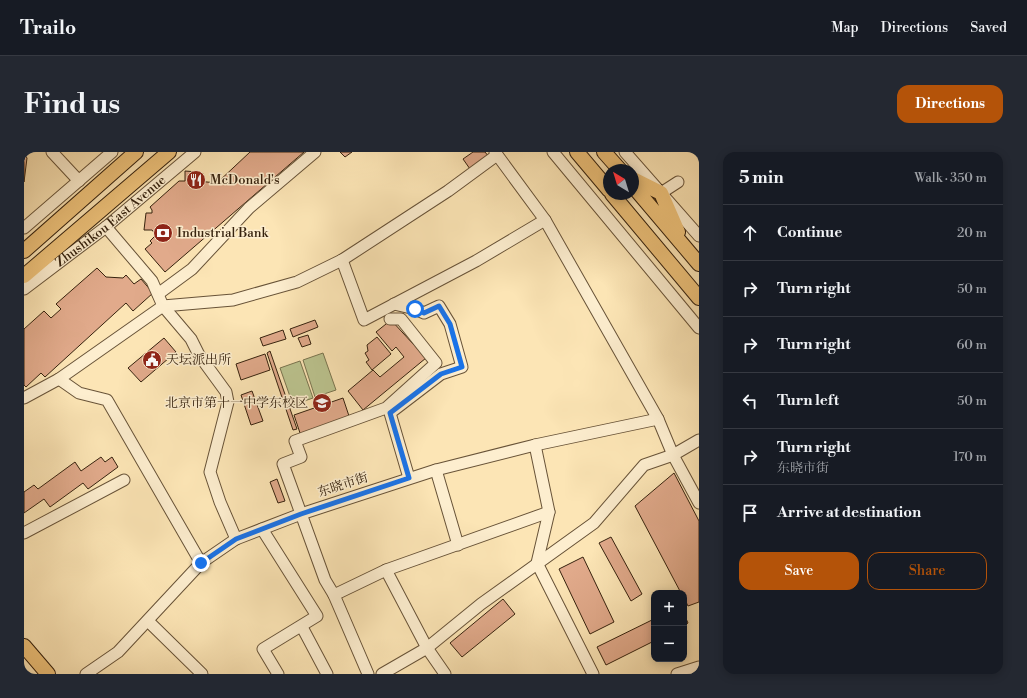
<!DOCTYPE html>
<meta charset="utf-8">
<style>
body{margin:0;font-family:"Libre Bodoni","Noto Serif SC",serif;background:#242831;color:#f1f3f6}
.controls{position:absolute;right:12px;bottom:12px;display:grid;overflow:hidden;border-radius:8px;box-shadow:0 2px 10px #0003}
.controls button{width:36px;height:36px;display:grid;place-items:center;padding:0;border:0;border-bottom:1px solid #363941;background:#171b24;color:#f1f3f6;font:20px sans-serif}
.compass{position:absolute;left:579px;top:12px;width:36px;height:36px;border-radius:50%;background:#171b24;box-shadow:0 2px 10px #0003;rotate:322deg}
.stop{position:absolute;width:12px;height:12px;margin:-9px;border:3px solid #1a73e8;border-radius:50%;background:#fff}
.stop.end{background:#1a73e8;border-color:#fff;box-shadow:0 1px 4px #0008}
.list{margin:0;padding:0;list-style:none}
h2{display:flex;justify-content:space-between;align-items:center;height:52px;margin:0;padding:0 16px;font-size:17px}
h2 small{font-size:13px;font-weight:400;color:#9ea1a6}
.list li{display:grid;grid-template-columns:26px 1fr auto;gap:12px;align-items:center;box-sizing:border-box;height:56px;padding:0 16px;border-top:1px solid #363941}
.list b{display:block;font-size:15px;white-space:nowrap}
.list p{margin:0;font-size:13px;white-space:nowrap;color:#9ea1a6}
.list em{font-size:13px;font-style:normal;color:#9ea1a6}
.actions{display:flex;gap:8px;padding:12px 16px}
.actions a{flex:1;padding:9px 0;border:1px solid #b45309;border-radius:12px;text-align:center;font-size:14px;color:#b45309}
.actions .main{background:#b45309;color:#fff}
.icon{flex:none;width:22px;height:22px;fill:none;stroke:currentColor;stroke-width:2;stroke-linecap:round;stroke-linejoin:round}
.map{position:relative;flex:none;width:675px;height:522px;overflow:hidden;border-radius:12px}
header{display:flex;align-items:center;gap:24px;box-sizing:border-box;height:56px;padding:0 20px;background:#171b24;border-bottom:1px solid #363941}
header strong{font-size:19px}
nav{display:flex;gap:22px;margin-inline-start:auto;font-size:14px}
.intro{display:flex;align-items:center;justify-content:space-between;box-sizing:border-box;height:96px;padding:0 24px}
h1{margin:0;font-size:28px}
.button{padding:10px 18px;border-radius:12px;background:#b45309;color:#fff;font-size:14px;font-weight:700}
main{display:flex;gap:24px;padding:0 24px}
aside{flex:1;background:#171b24;border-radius:12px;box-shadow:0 2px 10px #0003}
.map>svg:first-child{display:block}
.green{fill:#bcc590;stroke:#79744f}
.building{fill:#e1aa8b;stroke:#36220e}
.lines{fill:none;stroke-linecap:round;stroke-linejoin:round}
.minor-casing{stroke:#685338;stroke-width:13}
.major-casing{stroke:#36220e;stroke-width:16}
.minor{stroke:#fdeecf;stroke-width:11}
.major{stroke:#eec27a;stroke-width:14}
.route{stroke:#1a73e8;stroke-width:5}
.labels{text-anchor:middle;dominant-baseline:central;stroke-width:3;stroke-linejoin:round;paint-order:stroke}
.poi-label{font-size:13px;fill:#36220e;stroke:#fdeecf;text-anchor:start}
.street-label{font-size:13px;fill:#36220e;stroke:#fdeecf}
</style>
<header>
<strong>Trailo</strong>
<nav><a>Map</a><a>Directions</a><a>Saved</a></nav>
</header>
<div class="intro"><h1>Find us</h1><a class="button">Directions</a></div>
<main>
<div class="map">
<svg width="675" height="522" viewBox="0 0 675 522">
<rect width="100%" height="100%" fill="#fce5b5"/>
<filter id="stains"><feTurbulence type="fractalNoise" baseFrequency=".005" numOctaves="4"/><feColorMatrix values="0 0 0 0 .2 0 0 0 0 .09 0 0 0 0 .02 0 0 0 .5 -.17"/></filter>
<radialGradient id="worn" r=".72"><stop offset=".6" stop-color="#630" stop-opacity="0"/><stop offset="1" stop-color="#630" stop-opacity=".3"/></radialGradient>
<!-- green -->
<path class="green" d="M299,201L312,238L291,245L279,208Z
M276,209L289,246L269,253L256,216Z"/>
<!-- building -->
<path class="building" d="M226,0H280L141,120L121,97L128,91L126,89L132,83L128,78H120L122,61H128V58L126,55L155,29H161V19L174,20L173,29L193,31Z
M316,0H328L321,5Z
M449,0H461L465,5L446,17L439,7Z
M0,2L3,6L0,30Z
M73,116L82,125L99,126L102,123L110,132L117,127L129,141L109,159L102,151L21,225L17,221L2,235L0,233V177L20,159L27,166L37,157L32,152Z
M291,168L294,175L269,185L266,177Z
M367,168L402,206L339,258L324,239L349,218L356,225L380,205L372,195L368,199L352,180Z
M259,178L262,187L239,194L236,186Z
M284,183L287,192L278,195L274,186Z
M353,185L367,202L348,218L342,210L345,208L341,201L344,199L343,193Z
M140,186L152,200L117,230L104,216Z
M246,199L273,277L269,278L243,201Z
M241,202L246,218L217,228L212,212Z
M228,239L239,269L227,273L217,243Z
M319,246L326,267L277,284L270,263Z
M77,305L81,310L88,305L94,315L64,337L59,331L26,355L20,347L0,361V340L10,333L14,337L51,310L57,319Z
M650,321L675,369V450L664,454L660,446V441H657L611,354Z
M253,327L261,349L254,351L246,330Z
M587,385L618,442L607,449L575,391Z
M559,405L590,470L566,482L535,417Z
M479,447L491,462L438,505L426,491Z
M660,462L664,471L660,474Z
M630,467V489L582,513L573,495Z"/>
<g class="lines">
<!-- minor casing -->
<g class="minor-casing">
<g id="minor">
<path d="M28,0L55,29"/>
<path d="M471,0L521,68L634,267L649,303L675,351"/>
<path d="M529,0L675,176"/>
<path d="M601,0L675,84"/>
<path d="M637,41L654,30"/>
<path d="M82,75L128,129L139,154L167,187L175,203L202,240L204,250L186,320L196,350L212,387"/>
<path d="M0,76L88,0"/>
<path d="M318,108L340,168L452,109L521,68"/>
<path id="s1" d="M0,137L82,75L171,0"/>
<path d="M134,142L168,117L225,56L291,0"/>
<path d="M370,152L391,157L400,161L415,154L426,172L438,215L417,222L366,261L385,326"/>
<path d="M0,246L35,227"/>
<path d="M511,293L525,360L513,411L569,522"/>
<path d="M412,318L434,393"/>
<path d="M238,377L293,464L239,497L254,522"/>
<path d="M0,381L100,328"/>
<path d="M177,411L83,248L55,241L35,227L139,154L209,148L273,130L318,108L424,39L473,3"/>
<path d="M362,418L403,496L421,522"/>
<path d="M310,443L362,418L525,360"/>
<path d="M124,469L178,522"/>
<path d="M278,475L303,522"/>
<path d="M62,522L94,500L177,411L212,387L277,362L412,318L511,293L634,267"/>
<path d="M344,522L310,443L301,428L259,312L277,305L271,289L362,256L412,211L377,167H366"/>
<path d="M358,522L403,496L457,452L570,371L620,313L649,303L675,288"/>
<path d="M653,522L675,515"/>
</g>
</g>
<!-- major casing -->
<g class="major-casing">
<path id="major" d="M553,0L585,38
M580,0L596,18
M609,27L637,41L654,80
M609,34L675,112
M588,42L675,146
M0,99L112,0
M0,124L145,0
M0,494L24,522"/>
</g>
<!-- minor -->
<use href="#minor" class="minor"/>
<!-- major -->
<use href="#major" class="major"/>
</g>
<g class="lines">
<!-- route -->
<path class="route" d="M177,411L212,387L277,362L385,326L366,261L417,222L438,215L426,172L415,154L400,161L391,157"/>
</g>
<!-- icons -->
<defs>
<g id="restaurant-disc" transform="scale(1)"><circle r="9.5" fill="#8f2418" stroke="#fdeecf"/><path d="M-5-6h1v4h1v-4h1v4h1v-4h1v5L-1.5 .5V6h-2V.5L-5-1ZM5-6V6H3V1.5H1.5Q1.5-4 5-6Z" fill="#fff"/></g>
<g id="bank-disc" transform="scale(1)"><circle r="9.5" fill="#8f2418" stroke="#fdeecf"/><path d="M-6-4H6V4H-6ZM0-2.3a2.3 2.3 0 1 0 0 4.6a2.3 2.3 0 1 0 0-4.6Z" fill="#fff"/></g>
<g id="civic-disc" transform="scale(1)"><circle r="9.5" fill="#8f2418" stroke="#fdeecf"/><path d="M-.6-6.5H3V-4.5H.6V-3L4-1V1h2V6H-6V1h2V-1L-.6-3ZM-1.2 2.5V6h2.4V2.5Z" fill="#fff"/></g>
<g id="school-disc" transform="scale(1)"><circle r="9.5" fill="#8f2418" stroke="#fdeecf"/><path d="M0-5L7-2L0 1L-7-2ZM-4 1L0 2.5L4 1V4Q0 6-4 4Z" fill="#fff"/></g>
</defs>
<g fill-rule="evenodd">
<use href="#restaurant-disc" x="172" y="28"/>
<use href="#bank-disc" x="139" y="81"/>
<use href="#civic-disc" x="128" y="208"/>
<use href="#school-disc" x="298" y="251"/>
</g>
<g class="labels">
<!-- poi labels -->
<g class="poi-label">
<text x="186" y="28">McDonald's</text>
<text x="153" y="81">Industrial Bank</text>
<text x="142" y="208">天坛派出所</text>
<text x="284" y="251" text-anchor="end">北京市第十一中学东校区</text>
</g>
<!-- street labels -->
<g class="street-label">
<text stroke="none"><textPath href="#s1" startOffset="110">Zhushikou East Avenue</textPath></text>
<text transform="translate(319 333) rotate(-18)">东晓市街</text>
</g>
</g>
<rect width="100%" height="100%" filter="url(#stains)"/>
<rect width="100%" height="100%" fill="url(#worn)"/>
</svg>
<div class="controls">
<button>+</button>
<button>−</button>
</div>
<svg class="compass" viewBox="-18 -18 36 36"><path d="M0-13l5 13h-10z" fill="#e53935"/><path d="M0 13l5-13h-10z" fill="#9ea1a6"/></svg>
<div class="stop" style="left:391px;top:157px"></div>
<div class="stop end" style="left:177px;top:411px"></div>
</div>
<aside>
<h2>5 min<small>Walk · 350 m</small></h2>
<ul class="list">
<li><svg class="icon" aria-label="ahead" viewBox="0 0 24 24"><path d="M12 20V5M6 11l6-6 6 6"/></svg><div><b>Continue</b></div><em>20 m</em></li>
<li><svg class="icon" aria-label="right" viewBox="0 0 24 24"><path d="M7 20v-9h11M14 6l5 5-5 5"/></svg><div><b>Turn right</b></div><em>50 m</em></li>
<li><svg class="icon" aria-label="right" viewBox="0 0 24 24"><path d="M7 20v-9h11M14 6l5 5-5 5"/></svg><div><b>Turn right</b></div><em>60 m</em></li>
<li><svg class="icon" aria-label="left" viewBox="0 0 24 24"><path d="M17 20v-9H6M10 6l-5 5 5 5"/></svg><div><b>Turn left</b></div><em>50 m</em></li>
<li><svg class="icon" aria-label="right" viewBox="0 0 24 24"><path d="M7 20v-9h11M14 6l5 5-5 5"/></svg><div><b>Turn right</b><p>东晓市街</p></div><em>170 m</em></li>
<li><svg class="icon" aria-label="arrive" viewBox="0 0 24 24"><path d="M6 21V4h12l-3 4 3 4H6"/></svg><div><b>Arrive at destination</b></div></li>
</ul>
<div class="actions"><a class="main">Save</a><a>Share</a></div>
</aside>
</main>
